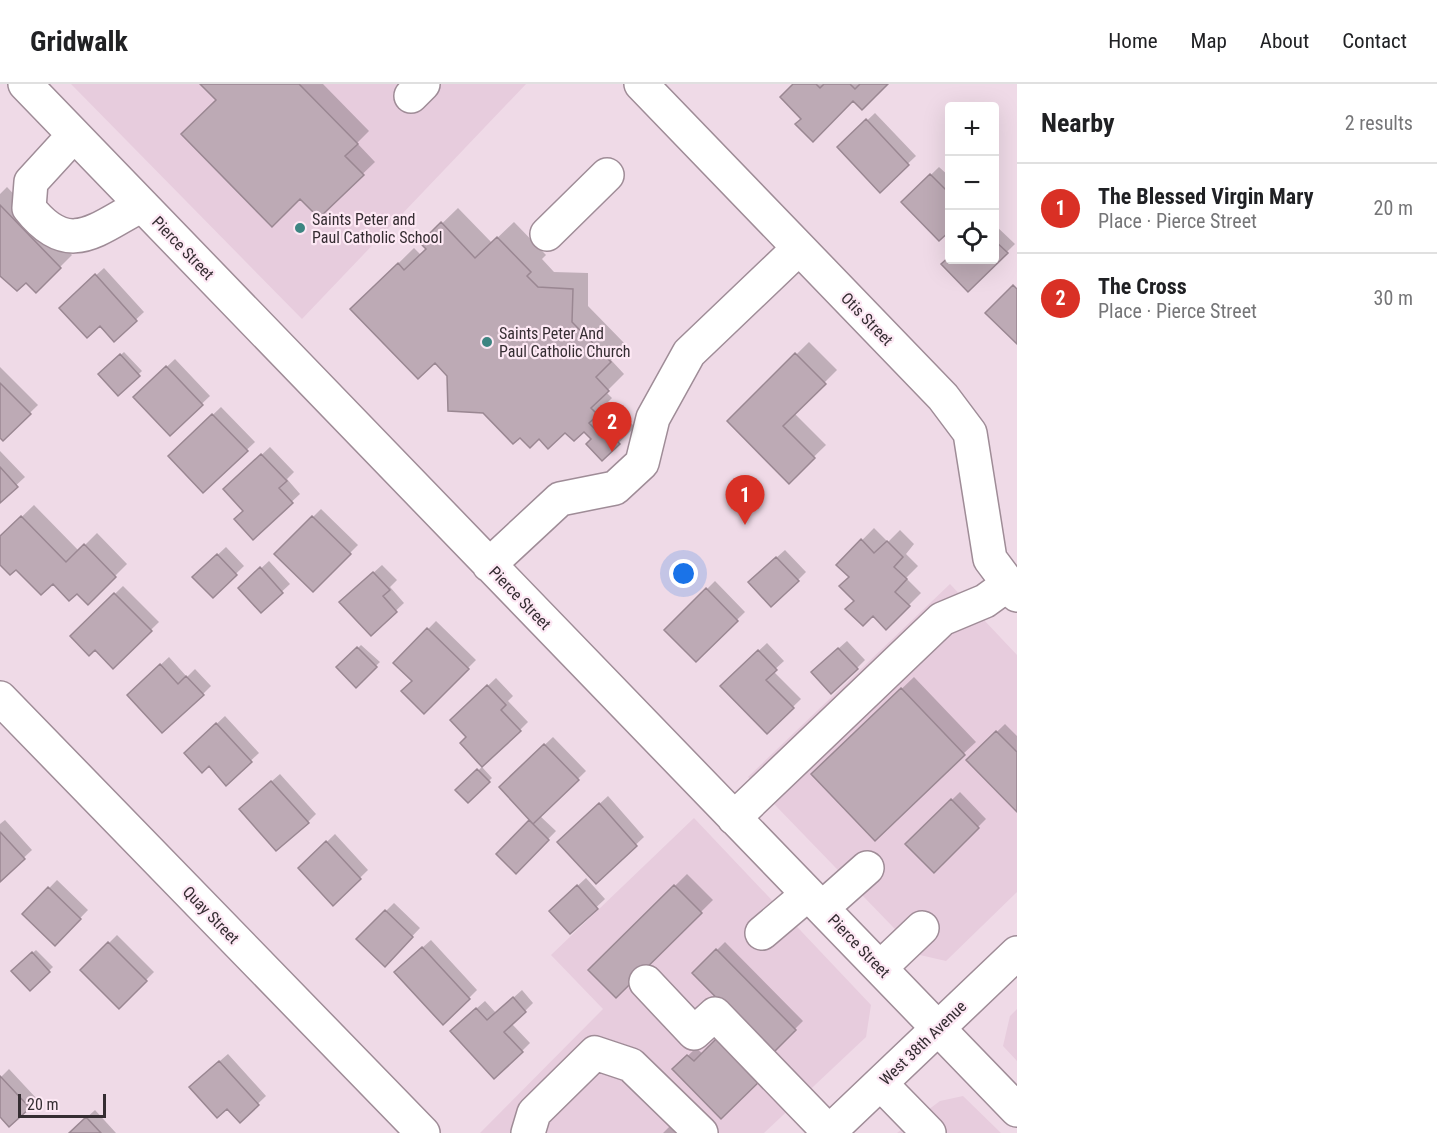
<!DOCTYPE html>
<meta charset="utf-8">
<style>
body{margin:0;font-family:"Roboto Condensed",sans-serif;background:#f2f2f2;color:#202124}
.controls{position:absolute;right:18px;top:18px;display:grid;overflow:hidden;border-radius:6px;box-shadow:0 6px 24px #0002}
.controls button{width:54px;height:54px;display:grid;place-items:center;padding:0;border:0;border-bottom:2px solid #e0e0e0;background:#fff;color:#202124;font:30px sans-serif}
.scale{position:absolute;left:18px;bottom:15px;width:88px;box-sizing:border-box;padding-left:6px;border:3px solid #352d32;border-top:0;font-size:16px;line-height:21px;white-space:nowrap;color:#352d32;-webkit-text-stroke:4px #fde8f4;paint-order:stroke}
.you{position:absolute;left:684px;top:490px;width:21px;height:21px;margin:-15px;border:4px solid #fff;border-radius:50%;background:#1a73e8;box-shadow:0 0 0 9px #1a73e833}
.badge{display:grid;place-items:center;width:39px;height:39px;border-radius:50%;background:#d93025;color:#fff;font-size:20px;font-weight:700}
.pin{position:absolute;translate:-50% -50px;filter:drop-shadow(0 2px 3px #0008)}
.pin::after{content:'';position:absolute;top:32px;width:21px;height:18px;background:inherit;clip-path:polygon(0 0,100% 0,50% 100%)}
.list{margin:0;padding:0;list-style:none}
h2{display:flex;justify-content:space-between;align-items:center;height:78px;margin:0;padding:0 24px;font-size:26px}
h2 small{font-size:20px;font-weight:400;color:#757577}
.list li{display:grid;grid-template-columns:39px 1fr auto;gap:18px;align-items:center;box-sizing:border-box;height:90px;padding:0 24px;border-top:2px solid #e0e0e0}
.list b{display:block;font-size:22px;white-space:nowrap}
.list p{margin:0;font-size:20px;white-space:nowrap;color:#757577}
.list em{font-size:20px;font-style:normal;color:#757577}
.icon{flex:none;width:33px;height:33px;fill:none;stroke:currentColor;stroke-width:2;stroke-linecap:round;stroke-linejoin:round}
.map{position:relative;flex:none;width:1017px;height:1049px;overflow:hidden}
header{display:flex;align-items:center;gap:36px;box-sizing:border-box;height:84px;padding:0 30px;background:#fff;border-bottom:2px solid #e0e0e0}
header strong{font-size:28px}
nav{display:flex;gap:33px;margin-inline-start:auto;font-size:21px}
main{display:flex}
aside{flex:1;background:#fff}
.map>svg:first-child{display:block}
.built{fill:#e7ccdd}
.shadow{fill:#0003}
.building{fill:#bdaab5;stroke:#9a8792;stroke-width:1.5}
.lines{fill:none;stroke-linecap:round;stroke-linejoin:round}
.minor-casing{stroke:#9f8c97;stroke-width:36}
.major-casing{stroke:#9f8c97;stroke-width:36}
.minor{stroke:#fff;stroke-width:33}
.major{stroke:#fff;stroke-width:33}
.poi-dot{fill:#3d8582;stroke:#fde8f4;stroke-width:2}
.labels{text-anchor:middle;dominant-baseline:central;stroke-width:4.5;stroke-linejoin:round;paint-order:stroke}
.poi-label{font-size:16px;fill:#352d32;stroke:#fde8f4;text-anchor:start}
.street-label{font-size:16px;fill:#352d32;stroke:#fde8f4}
</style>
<header>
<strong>Gridwalk</strong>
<nav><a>Home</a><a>Map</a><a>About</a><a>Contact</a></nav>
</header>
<main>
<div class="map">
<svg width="1017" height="1049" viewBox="0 0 1017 1049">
<rect width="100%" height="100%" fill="#efdae7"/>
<!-- built -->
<path class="built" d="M71,0H526L302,235Z
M950,500L1017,571V808L946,877L920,871L748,693Z
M694,734L871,921L866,953L764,1049H480L603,925L551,871Z
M1017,925V977L1003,962L1010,932Z
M963,1012L1001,1049H897L940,1017Z"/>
<!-- shadow -->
<path class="shadow" d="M202,0H323L369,47L357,59L375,78L319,132Z
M795,0H886L803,35Z
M875,29L916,72L880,106L839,63Z
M939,83L950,93V145L903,118Z
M7,103L72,171L36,207L26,196L0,190V110Z
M458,124L492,159L514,138L546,171L542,175L554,188L588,189V222L626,261L611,276L624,290L606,308L612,314L604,322L614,332L620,328L635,343L602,375L593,355L584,345L539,354L449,292L435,277L352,225L414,164L421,171L428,164L422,159Z
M994,140L1015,160L968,206L943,180L950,176H994Z
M104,184L144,228L114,256L69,216Z
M809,258L837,286L794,329L826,361L789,397L729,337Z
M124,268L142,287L118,310L100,290Z
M175,275L210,312L170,350L135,313Z
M0,283L38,321L3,355L0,352Z
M221,323L255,358L203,407L170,372Z
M270,363L294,388L287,395L300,410L253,454L234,397Z
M0,367L25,393L0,416Z
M34,421L79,467L97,449L127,480L88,519L77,508L0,478V454Z
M321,425L358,461L313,506L276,470Z
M874,444L888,458L900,446L914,460L906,470L918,482L906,494L921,509L886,544L856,517L851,493L838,481Z
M226,463L244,482L213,512L194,493Z
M785,466L806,488L798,496L758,490Z
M269,477L290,500L261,527L240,504Z
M382,481L397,496L390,503L404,519L371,550L350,510Z
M715,497L745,528L696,576L666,546Z
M123,502L159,538L113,583L95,564L72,552Z
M436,537L476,576L424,628L414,597L395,579Z
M847,557L865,576L857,584L821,580Z
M767,559L784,577L773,587L801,615L767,648L722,602Z
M361,561L380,578L356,601L339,583Z
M169,573L187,593L195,585L211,602L203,610L137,603Z
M914,593L976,658L963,670L825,678Z
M496,594L513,612L508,617L528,638L520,646L468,653L452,636Z
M225,632L259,669L226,700L194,661Z
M1005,640L1017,652V726L968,676Z
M553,653L586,687L540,732L556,747L516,788L498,770L531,736L509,695Z
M482,683L492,694L468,717L457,706Z
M280,690L316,730L308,738L249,717Z
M960,708L986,735L934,787L907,760Z
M608,712L644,753L596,798L567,750Z
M5,736L32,766L0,796V740Z
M335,750L368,786L333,820L300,784Z
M687,790L713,816L616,912L590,886Z
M586,794L605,815L570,848L559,819Z
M57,796L88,826L55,860L24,830Z
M394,819L420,844L385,881L358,855Z
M117,851L154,888L119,923L82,886Z
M431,856L477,906L469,914L404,880Z
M725,858L803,937L772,968L694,889Z
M36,866L53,883L30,905L13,887Z
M522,906L533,919L512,940L530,959L522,967L460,939L485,917L496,929Z
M696,964L703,970L770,985H674Z
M228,970L266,1012L240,1037L199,995Z
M9,985L37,1015L29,1023L0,1031V994Z
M95,1026L116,1049H70L71,1048Z
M675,1037L687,1049H663Z"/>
<!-- building -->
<path class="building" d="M200,0H299L358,60L345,72L364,91L319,134L300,115L272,143L181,50L216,16Z
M793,0H816L820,4L824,0H850L855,5L860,0H888L862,26L853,17L813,58L795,40L801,35L780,13Z
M866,35L909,81L880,109L837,63Z
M930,90L950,110V147L939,157L901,118Z
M0,121L61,184L36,209L26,199L17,207L0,192Z
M441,138L475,174L497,153L531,188L527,192L538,203L573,205L572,238L611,278L596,293L609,307L591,324L598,331L589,339L597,347L603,343L620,360L602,377L586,360L591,355L584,348L574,357L565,349L548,365L539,355L530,364L520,354L513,360L483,329L448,327L447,292L435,279L418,295L350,225L398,179L404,186L426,165L420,159Z
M994,156L1008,169L968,208L941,180L950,172V176H994Z
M95,190L137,237L114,258L100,242L87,254L59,224Z
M1013,201L1017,205V260L985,229Z
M795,269L826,300L783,342L815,374L789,400L727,337Z
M120,270L140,292L118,312L98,290Z
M166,282L203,321L170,352L133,313Z
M0,299L31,330L3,357L0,354Z
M212,330L248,367L203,409L168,372Z
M261,370L287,397L279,404L293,419L253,456L234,435L243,427L223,405Z
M0,383L18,403L0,419Z
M21,432L66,478L84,460L116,493L88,521L77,510L69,517L53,500L41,511L16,486L10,491L0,481V452Z
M312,432L351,470L313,508L274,470Z
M861,455L874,469L887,457L903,473L894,483L907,495L895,508L910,522L886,546L873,532L863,542L845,525L854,517L839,502L849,493L836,481Z
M217,470L237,491L213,514L192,493Z
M776,473L799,497L771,523L748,498Z
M260,483L283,509L261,529L238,504Z
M373,488L390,506L383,512L397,528L371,552L339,518Z
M706,504L738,537L696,578L664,546Z
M114,509L152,547L113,585L95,566L89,572L70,552Z
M427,544L469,585L424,630L401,607L412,597L393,579Z
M357,563L377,583L356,604L336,583Z
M838,564L858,585L831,610L811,588Z
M758,566L777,586L766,596L794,624L767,650L720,602Z
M160,580L178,600L186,592L204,611L162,649L127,611Z
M487,601L506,621L501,626L521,647L482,683L460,659L466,653L450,636Z
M901,604L965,671L875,757L811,690Z
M216,639L252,678L226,702L209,682L202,689L184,669Z
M996,647L1017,668V728L966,676Z
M544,660L579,696L533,740L499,703Z
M477,685L490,698L468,719L455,706Z
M271,697L309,739L276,767L239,725Z
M951,715L979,744L934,789L905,760Z
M599,719L637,762L596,800L557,758Z
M529,736L549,756L516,790L496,770Z
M0,748L25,775L0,798Z
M326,757L361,795L333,822L298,784Z
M577,801L598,825L570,850L549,827Z
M674,801L702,829L616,914L588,886Z
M48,803L81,835L55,862L22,830Z
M385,826L413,853L385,883L356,855Z
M108,858L147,897L119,925L80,886Z
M422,863L470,915L443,941L394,888Z
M716,865L796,946L772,970L692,889Z
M32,868L50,888L30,907L11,887Z
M513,913L526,928L504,948L523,968L494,995L450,947L476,924L487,936Z
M720,951L763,994L721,1035L672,985L687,971L694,977Z
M219,977L259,1021L240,1039L227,1025L217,1034L189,1003Z
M0,992L30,1024L9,1043L0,1033Z
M86,1033L101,1049H69Z"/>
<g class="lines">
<!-- minor casing -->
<g class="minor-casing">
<path id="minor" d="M25,0L1017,1026
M641,0L943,313L970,349L990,475L1017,511
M411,12L423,0
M74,51L31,98L29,124C69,175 96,145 142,121
M547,150L607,91
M489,481L560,415L615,404L642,379L653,334L689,269L799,164
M0,614L423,1049
M734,734L942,535L985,517L1007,501
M822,824L867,784
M762,849L808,810
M880,884L922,844
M646,898L694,949L715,930L829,1048
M881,1000L929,1049
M528,1049L534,1029L595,969L631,981L701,1049"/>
</g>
<!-- major casing -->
<g class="major-casing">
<path id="major" d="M828,1049L1017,869"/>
</g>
<!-- minor -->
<use href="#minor" class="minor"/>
<!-- major -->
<use href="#major" class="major"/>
</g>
<!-- markers -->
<g class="poi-dot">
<circle cx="300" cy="144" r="6"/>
<circle cx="487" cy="258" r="6"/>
</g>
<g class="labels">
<!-- poi labels -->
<g class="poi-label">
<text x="312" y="135">Saints Peter and<tspan x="312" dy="18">Paul Catholic School</tspan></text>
<text x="499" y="249">Saints Peter And<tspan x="499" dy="18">Paul Catholic Church</tspan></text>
</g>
<!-- street labels -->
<g class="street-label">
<text transform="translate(183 164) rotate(46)">Pierce Street</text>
<text transform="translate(867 235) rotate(46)">Otis Street</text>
<text transform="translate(520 514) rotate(46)">Pierce Street</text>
<text transform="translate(211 831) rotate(46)">Quay Street</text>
<text transform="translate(859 862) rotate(46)">Pierce Street</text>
<text transform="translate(923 959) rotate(-44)">West 38th Avenue</text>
</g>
</g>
</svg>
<div class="controls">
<button>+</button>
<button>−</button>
<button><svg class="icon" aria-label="locate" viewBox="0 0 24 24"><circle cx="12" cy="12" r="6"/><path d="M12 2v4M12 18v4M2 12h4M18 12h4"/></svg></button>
</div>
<div class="scale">20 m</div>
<div class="you"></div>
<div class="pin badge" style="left:745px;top:441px">1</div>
<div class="pin badge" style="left:612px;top:368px">2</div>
</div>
<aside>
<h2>Nearby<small>2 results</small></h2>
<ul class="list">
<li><span class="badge">1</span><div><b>The Blessed Virgin Mary</b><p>Place · Pierce Street</p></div><em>20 m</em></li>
<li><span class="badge">2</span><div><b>The Cross</b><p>Place · Pierce Street</p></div><em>30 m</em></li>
</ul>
</aside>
</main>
